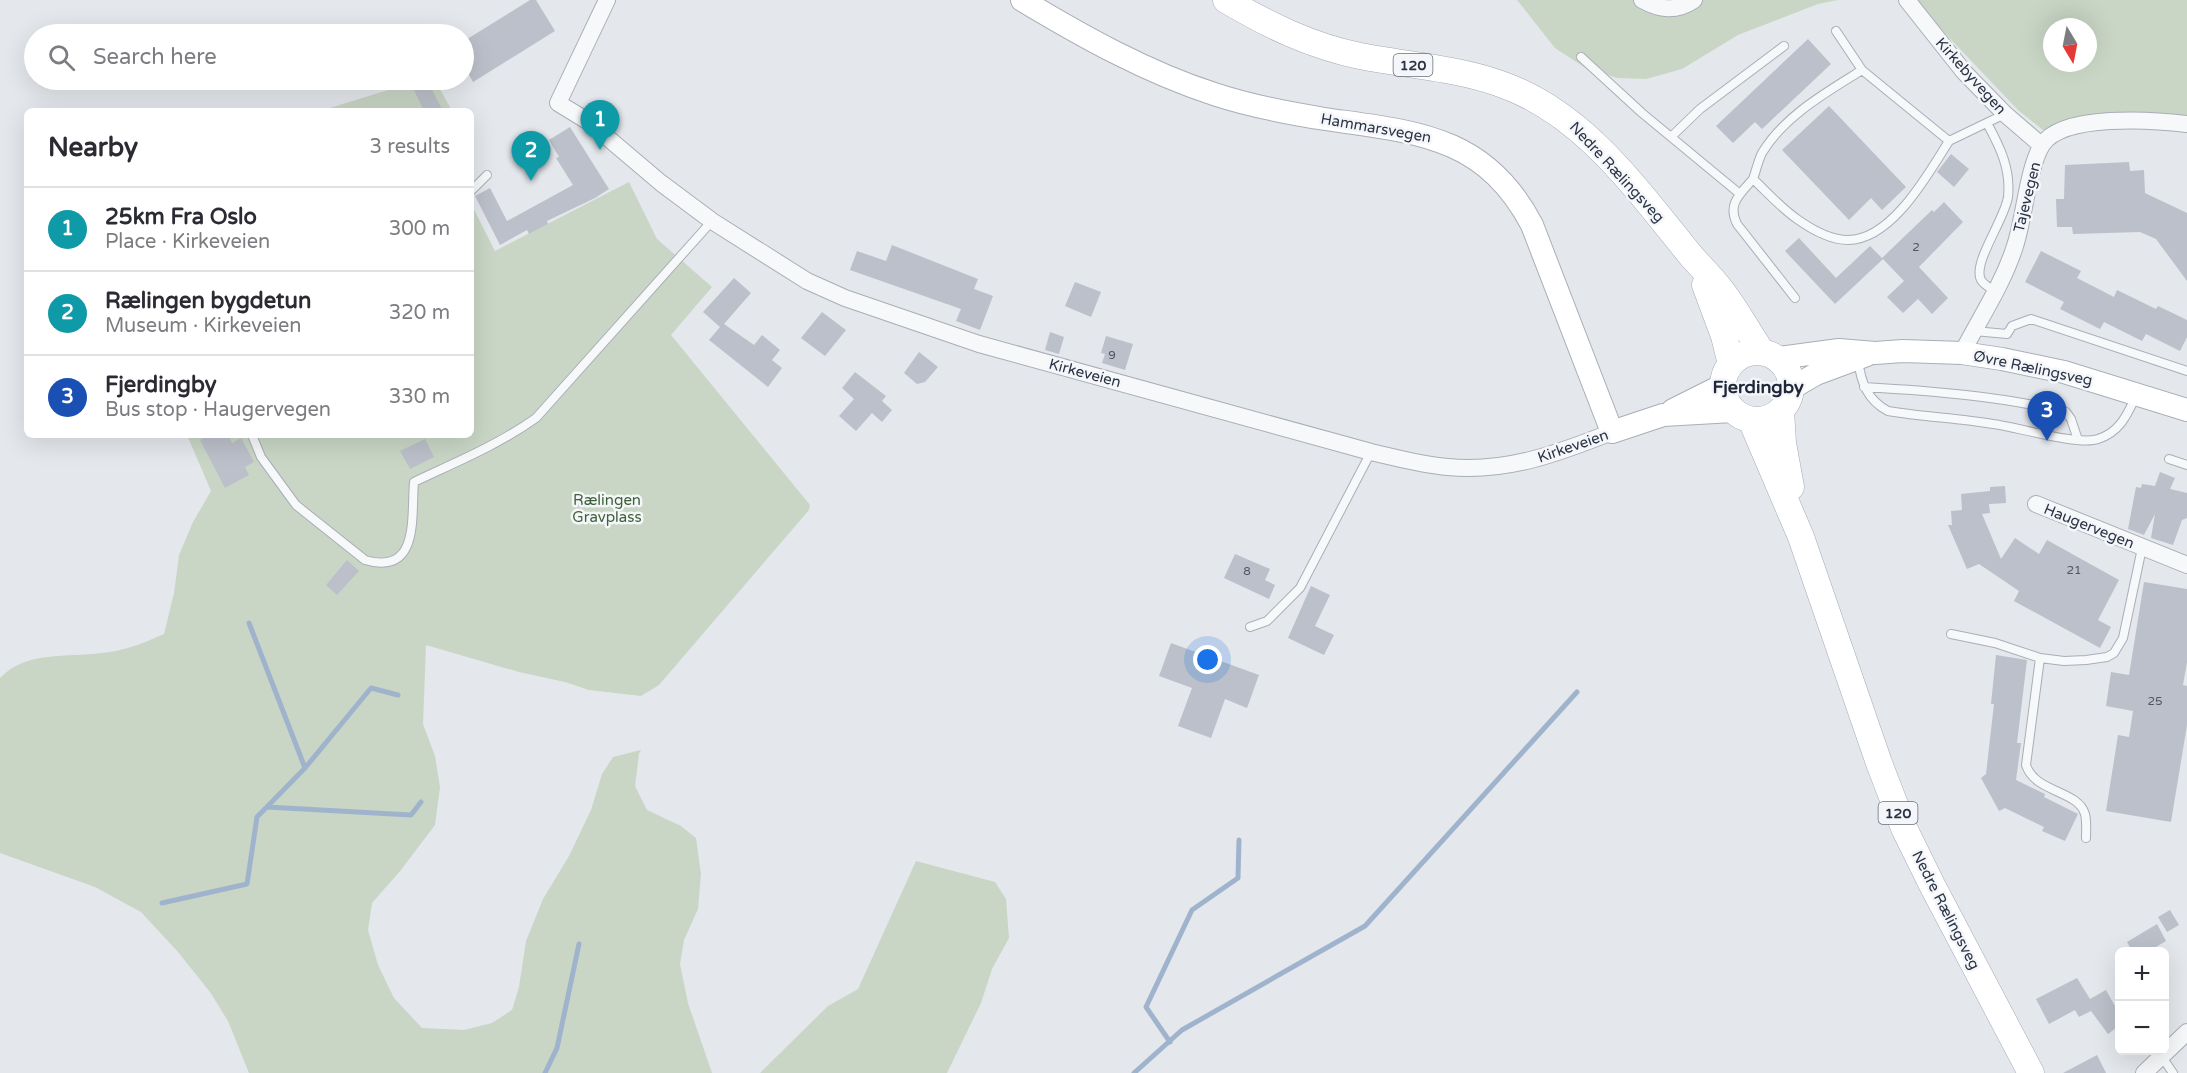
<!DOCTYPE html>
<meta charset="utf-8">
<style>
body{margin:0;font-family:"Varela Round",sans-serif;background:#f7f7f7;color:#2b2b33}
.controls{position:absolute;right:18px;bottom:18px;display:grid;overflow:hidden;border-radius:9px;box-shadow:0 6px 24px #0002}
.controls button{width:54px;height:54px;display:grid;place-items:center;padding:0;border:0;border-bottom:2px solid #e1e1e2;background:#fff;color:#2b2b33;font:30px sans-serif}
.compass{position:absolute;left:2043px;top:18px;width:54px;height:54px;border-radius:50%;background:#fff;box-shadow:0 6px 24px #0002;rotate:170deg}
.you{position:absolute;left:1208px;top:660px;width:21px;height:21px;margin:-15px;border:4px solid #fff;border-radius:50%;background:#1a73e8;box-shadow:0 0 0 9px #1a73e833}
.badge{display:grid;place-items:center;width:39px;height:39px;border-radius:50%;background:#d1495b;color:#fff;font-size:20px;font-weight:700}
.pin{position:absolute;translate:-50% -50px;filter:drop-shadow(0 2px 3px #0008)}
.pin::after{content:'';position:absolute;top:32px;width:21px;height:18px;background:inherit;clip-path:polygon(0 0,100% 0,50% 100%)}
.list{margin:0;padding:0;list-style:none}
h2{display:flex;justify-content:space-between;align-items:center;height:78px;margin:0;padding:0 24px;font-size:26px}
h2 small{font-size:20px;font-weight:400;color:#7c7c81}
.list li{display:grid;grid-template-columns:39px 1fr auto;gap:18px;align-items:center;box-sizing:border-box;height:84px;padding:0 24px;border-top:2px solid #e1e1e2}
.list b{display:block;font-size:22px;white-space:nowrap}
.list p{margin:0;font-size:20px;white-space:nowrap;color:#7c7c81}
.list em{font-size:20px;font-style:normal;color:#7c7c81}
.icon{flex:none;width:33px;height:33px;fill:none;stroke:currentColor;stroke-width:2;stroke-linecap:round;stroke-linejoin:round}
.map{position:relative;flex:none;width:2187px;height:1073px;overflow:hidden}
.search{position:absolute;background:#fff;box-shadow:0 6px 24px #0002;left:24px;top:24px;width:450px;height:66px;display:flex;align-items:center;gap:15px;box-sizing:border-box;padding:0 21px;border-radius:33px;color:#7c7c81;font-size:22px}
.panel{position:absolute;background:#fff;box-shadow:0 6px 24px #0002;left:24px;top:108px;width:450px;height:330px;border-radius:9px}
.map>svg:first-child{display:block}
.green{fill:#c9d6c5;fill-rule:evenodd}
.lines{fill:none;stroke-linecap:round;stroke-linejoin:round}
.stream{stroke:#9fb4cc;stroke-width:5}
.building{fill:#bbc0ca}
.lane-casing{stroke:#a9aeb7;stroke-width:10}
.street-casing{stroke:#a9aeb7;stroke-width:18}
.secondary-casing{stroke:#a9aeb7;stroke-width:24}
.primary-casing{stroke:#a3abb8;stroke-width:27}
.lane{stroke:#f7f8fa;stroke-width:8}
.street{stroke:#f7f8fa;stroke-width:16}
.secondary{stroke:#fff;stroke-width:22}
.primary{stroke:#fff;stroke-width:26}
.labels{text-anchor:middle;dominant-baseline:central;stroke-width:5;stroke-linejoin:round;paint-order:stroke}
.number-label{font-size:12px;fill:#4f5766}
.shield{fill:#f4f6f9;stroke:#676e7b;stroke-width:1.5}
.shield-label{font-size:14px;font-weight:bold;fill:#2b3445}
.street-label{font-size:15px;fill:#2b3445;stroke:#f4f6f9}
.park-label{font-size:15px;fill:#3f6138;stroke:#f4f6f9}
.quarter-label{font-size:18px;font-weight:bold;fill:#1d2536;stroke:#f4f6f9}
</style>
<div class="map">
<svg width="2187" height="1073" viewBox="0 0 2187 1073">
<rect width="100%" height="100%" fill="#e4e7ec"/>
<!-- green -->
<path class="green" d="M1517,0H1838L1818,4L1738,35L1682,69L1646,79L1617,78L1584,67L1555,48Z
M1907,0H2187V127L2102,122L2054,139L2018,110L1919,6ZM2052,27H2088V63H2052Z
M421,80H435L452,111H320Z
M629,182L657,239L712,287L671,335L810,505L809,510L659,685L641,696L589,690L565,682L519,672L426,645L423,724L435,756L440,787L435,825L401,870L372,903L368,930L378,965L394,998L422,1028L464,1030L492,1023L512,1010L519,987L526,941L543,899L569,856L591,810L602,774L613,757L641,750L639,754L635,786L647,810L681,826L696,838L701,874L698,909L684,940L680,964L688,1003L712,1073H249L228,1021L210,992L178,952L141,912L95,887L0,853V678C27,650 67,658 102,653C124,651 144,643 164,634L174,593L179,555L193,522L211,491L187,435H471V204L495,251Z
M916,861L995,882L1006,899L1009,938L992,969L981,1003L947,1073H760L828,1006L858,989Z"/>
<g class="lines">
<!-- stream -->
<path class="stream" d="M249,623L305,768
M267,807L411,815L421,802
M162,903L247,884L257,817L305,768L371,688L398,695
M1170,1042L1146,1007L1192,910L1238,878L1239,840
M545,1073L557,1048L579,944
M1134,1073L1182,1030L1365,926L1577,692"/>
</g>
<!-- building -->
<path class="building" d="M530,0H536L555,31L473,82L464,66V41Z
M1808,39L1831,64L1762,129L1755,122L1733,143L1716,126Z
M428,82L443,111H424L414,90Z
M1829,106L1906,187L1882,210L1871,198L1849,220L1782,150Z
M570,127L609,189L595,198L547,221L548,224L529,234L527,230L500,245L475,196L490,188L507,221L573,185L556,158L559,157L549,140Z
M1951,154L1969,169L1954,187L1937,172Z
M2129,162L2130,171L2144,170L2145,193L2187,213V281L2156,239L2140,232L2073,234L2072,227H2057L2056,199H2064L2065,165Z
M1944,202L1963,222L1919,267L1948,298L1932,314L1918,299L1903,313L1887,297L1904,281L1882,258L1932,210L1934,212Z
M1799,238L1836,278L1870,246L1883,259L1835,304L1785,251Z
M892,245L978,279L974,289L993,296L980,330L956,321L961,309L850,270L857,251L886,261Z
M2041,251L2081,271L2077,278L2114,297L2117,290L2156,309L2158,306L2187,320V337L2180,351L2146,334L2142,341L2104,322L2100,329L2060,309L2064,302L2025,282Z
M734,278L751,293L724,324L754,345L762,335L780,350L772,360L782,368L768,387L709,340L720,327L703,312Z
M1075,282L1101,292L1091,317L1065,306Z
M822,312L846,330L825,356L801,338Z
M1050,332L1064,337L1059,354L1045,350Z
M1106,336L1133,344L1125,370L1102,363L1105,354L1101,353Z
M919,352L938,367L925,382L917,384L904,373Z
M855,372L886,396L882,401L892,410L882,422L872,413L856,431L839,416L854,399L842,388Z
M210,435H228L232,443L241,438L254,462L245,467L249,475L225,488L200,440Z
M425,439L434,457L410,469L400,451Z
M2160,472L2175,478L2170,489L2187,493V518L2182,520L2173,545L2151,538L2155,514L2144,535L2128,529L2136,487L2141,488L2142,484L2155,486Z
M2005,486L2006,503L1989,504L1990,513L1982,514L2001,559L2015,538L2039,554L2047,540L2119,580L2098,620L2111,627L2100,648L2014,601L2019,591L1979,564L1967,569L1948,525H1952L1951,511L1962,510L1961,494L1990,491V487Z
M1235,554L1270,569L1265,580L1275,585L1269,599L1224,578Z
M347,560L359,571L337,595L326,585Z
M2144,582L2187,589V662L2183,685L2187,686V725L2171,822L2106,811L2118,735L2129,737L2133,711L2106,706L2111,672L2129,675Z
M1311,586L1330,595L1315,626L1334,635L1324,655L1288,638Z
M1171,643L1259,675L1247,708L1225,699L1211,738L1178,726L1192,688L1159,676Z
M1996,655L2027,660L2017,743H2021L2016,780L2045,794L2044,797L2078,814L2065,841L2042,831L2044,827L2005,808L1999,811L1981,778L1986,774L1994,704H1991Z
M2170,910L2179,925L2167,932L2158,917Z
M2157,924L2166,941L2149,951H2132L2127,942Z
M2077,978L2090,999L2106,990L2120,1015V1025L2108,1034L2091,1011L2079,1017L2075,1010L2049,1024L2036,999Z
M2097,1055L2106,1073H2063Z"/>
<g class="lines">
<!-- lane casing -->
<g class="lane-casing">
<path id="lane" d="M1836,31L1862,70
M1581,57L1642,113L1740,194
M1987,123C2000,147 2011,169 2008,197C2005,219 1972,263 1981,280C1984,285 1990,288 1995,291
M1671,137L1700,109L1784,46
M1949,141C1928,174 1892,240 1848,240C1830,240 1811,229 1797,219C1781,208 1767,192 1753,179C1756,171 1758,161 1762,153C1784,116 1827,92 1862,70L1949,141L2005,114
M1753,179C1740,194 1727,204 1737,224L1795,298
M471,191L487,175
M1974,331L2007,334L2012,326L2031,319L2187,371
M1858,360C1861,382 1867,400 1888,411C1923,417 1958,418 1993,424C2018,427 2077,446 2098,439C2120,432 2127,415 2136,396
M1864,387C1932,391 2000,396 2066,412L2071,419L2078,440
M252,435L261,457L296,505L365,560C420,576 411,517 414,482C456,462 498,445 536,418L712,221
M2169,459L2187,465
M1250,627L1267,621L1300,588L1371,452
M1951,634L1995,643L2040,658L2064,661L2086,660L2107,657L2114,653L2123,638L2142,548
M2040,658L2026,765C2035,793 2078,790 2085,814C2087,822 2086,830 2086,838
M2162,1057L2173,1073"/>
</g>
<!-- street casing -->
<g class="street-casing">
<path id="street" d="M607,0L558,103L589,122L661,183L712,221L807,281L845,298L979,344L1371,452C1397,458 1422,465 1448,467C1506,473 1559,453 1612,432
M1642,0C1660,10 1676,12 1694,0
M1907,0L1964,72L2005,114L2041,145
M1962,353C1980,318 2003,284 2015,246C2024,219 2028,167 2042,145C2062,113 2155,120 2187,124
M2036,504L2187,565
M2144,1073L2187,1032"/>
</g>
<!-- secondary casing -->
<g class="secondary-casing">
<path id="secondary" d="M1022,0C1082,36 1146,72 1214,94C1250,106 1287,113 1325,119C1415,132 1485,135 1532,225L1612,432L1663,415L1733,411
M1778,358L1839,350L1875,353L1903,351L1962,353L2002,359L2064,372L2187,410
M1792,388L1816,374L1867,355
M1673,410L1723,385"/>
</g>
<!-- primary casing -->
<g class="primary-casing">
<path id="primary" d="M1226,0C1268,25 1311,46 1360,56C1406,65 1454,68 1498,83C1584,112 1637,190 1692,257C1702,268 1713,279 1722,291C1737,310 1748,332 1762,352
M1705,285L1724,336L1731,364
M1723 386a34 34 0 1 1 68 0a34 34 0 1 1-68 0Z
M1781,411L1783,443L1791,487
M1751,420L1801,537L1879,763L1904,828L1932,885L2031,1073"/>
</g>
<!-- lane -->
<use href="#lane" class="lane"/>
<!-- street -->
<use href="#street" class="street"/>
<!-- secondary -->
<use href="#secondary" class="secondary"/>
<!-- primary -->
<use href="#primary" class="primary"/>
</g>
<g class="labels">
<!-- number labels -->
<g class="number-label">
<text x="1916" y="247">2</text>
<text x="1112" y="355">9</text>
<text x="2074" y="570">21</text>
<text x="1247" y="571">8</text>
<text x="2155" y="701">25</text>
</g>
<!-- shield labels -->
<g class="shield">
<rect x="1393.5" y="54" width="39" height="22" rx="4.5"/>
<rect x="1878.5" y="802" width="39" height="22" rx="4.5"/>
</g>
<g class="shield-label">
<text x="1413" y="65">120</text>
<text x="1898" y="813">120</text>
</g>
<!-- street labels -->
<g class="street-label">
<text transform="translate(1971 76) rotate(48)">Kirkebyvegen</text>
<text transform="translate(1376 128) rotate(10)">Hammarsvegen</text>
<text transform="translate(1617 172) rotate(47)">Nedre Rælingsveg</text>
<text transform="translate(2027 197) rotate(-76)">Tajevegen</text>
<text transform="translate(2033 368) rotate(12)">Øvre Rælingsveg</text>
<text transform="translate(1085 373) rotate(15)">Kirkeveien</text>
<text transform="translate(1573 446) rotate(-19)">Kirkeveien</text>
<text transform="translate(2089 526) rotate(22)">Haugervegen</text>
<text transform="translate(1946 910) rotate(63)">Nedre Rælingsveg</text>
</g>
<!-- park labels -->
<g class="park-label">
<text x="607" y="500">Rælingen<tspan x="607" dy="17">Gravplass</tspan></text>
</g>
<!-- quarter labels -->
<g class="quarter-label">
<text x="1758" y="387">Fjerdingby</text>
</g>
</g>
</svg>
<div class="controls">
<button>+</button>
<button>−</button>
</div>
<svg class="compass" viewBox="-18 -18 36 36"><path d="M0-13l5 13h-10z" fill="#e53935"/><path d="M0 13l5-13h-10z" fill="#7c7c81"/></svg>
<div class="you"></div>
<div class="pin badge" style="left:600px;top:150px;background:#0f9aa8">1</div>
<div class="pin badge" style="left:531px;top:181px;background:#0f9aa8">2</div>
<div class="pin badge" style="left:2047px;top:441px;background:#1a4fb4">3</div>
<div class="search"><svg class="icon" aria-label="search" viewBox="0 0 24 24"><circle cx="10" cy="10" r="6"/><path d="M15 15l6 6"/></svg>Search here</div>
<section class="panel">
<h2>Nearby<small>3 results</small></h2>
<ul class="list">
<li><span class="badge" style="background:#0f9aa8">1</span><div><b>25km Fra Oslo</b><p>Place · Kirkeveien</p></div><em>300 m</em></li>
<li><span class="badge" style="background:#0f9aa8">2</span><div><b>Rælingen bygdetun</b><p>Museum · Kirkeveien</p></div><em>320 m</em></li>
<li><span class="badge" style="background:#1a4fb4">3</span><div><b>Fjerdingby</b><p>Bus stop · Haugervegen</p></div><em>330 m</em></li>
</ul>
</section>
</div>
